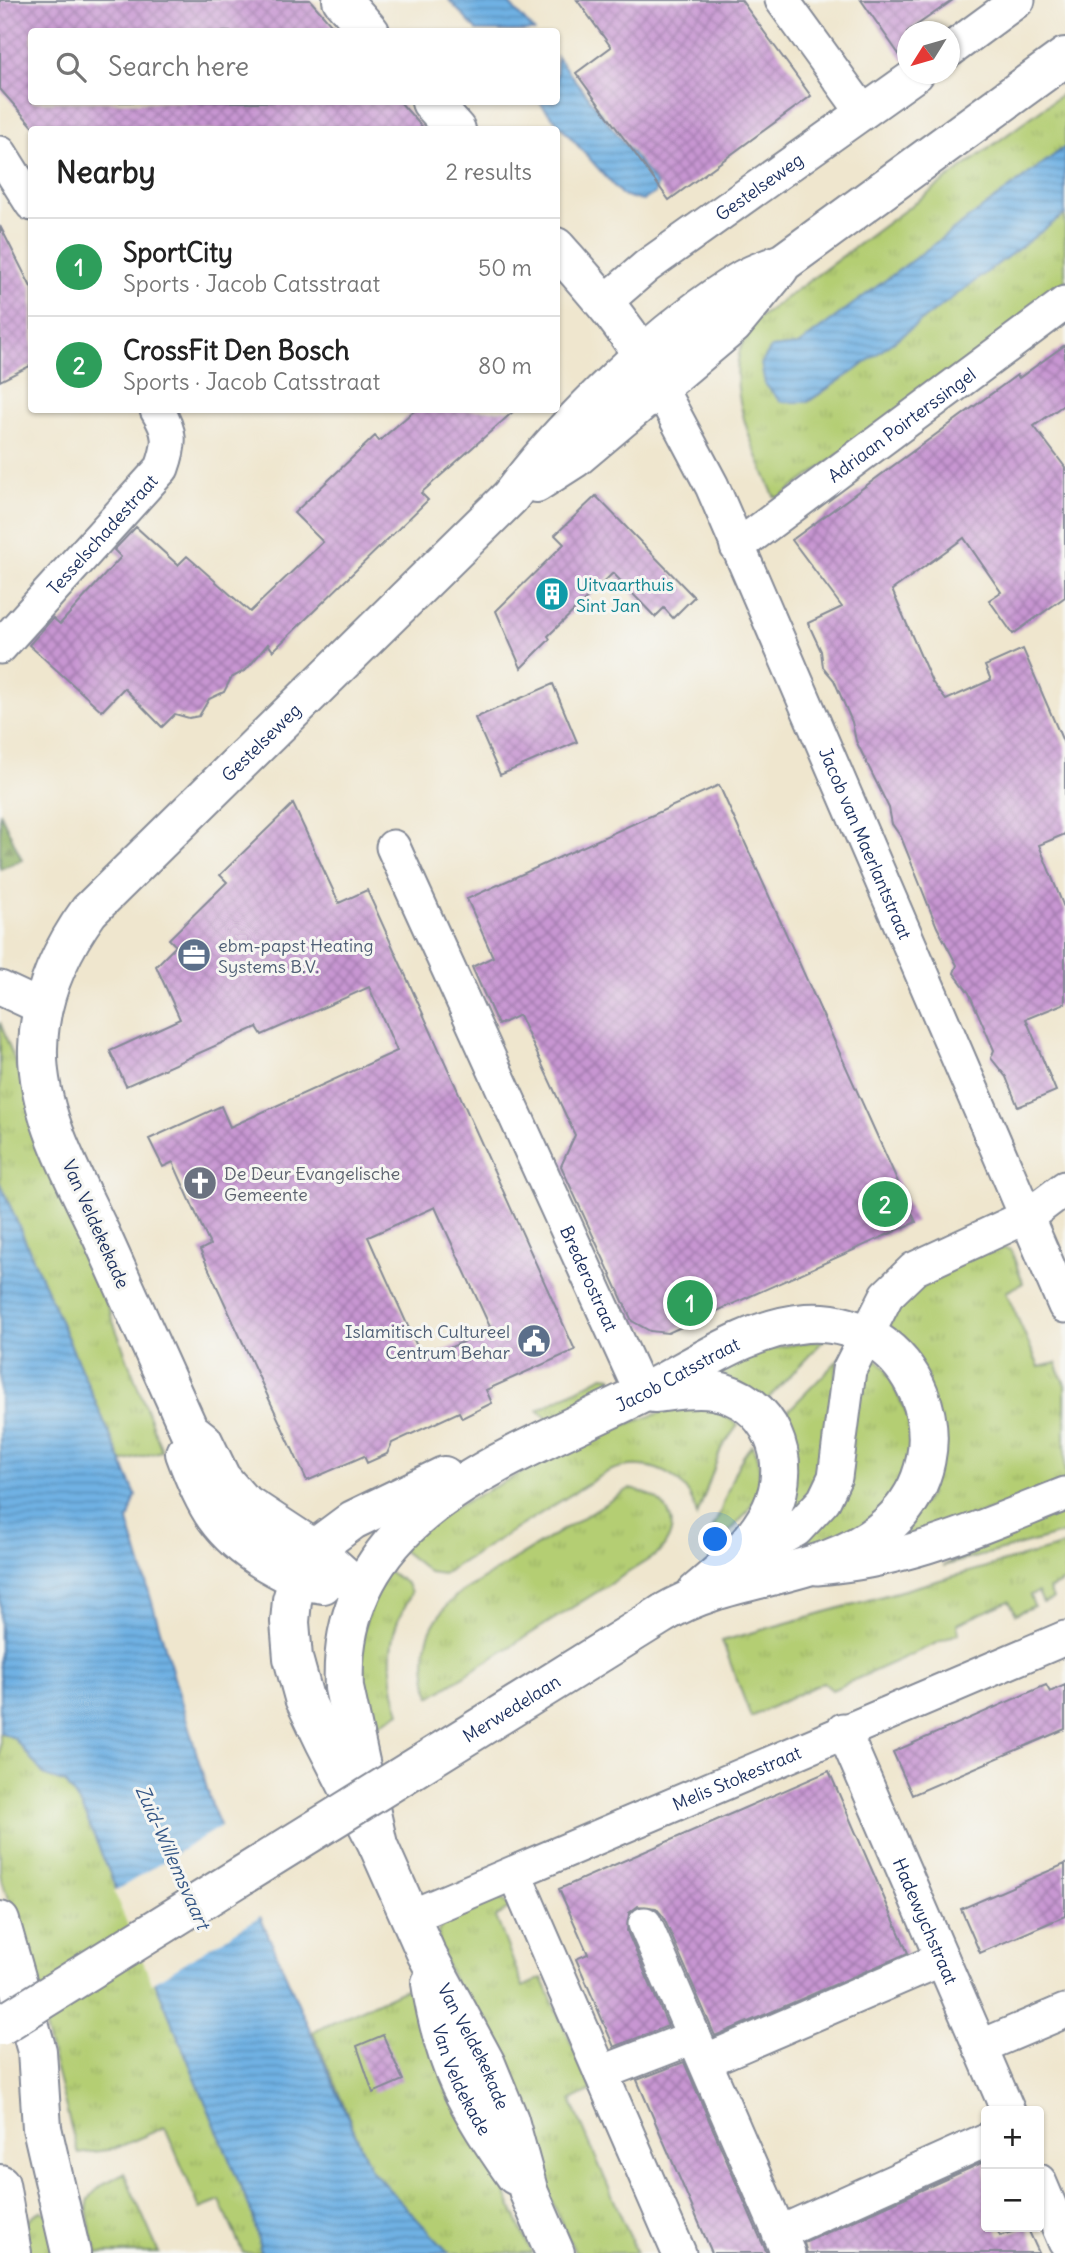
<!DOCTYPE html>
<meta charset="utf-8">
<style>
body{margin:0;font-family:Delius,sans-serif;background:#f2f2f2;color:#222}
.controls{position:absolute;right:21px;bottom:21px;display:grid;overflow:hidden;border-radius:7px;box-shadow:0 2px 5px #0004}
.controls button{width:63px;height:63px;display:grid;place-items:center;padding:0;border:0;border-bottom:2px solid #e0e0e0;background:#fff;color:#222;font:35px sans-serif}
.compass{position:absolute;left:897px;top:21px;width:63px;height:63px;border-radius:50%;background:#fff;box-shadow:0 2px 5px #0004;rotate:233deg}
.you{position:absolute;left:716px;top:1540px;width:24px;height:24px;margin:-18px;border:5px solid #fff;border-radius:50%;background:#1a73e8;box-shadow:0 0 0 10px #1a73e833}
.badge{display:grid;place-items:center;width:46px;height:46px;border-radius:50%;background:#1f6fb2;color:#fff;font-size:23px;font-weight:700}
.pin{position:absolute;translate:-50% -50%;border:4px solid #fff;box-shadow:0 2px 7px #0006}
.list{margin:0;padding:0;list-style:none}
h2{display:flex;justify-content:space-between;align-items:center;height:91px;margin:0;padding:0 28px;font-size:30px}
h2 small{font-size:23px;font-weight:400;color:#767676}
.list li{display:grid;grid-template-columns:46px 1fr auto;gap:21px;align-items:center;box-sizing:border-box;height:98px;padding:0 28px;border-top:2px solid #e0e0e0}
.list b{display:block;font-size:26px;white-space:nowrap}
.list p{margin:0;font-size:23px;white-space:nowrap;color:#767676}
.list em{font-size:23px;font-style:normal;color:#767676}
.icon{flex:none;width:38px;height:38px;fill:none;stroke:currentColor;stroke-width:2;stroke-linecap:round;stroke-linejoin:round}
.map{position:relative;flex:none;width:1065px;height:2253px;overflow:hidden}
.search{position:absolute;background:#fff;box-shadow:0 2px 5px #0004;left:28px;top:28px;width:532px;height:77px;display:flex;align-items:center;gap:18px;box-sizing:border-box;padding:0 24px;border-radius:7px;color:#767676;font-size:26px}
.panel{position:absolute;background:#fff;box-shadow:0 2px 5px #0004;left:28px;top:126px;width:532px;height:287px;border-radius:7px}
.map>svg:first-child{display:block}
.grass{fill:url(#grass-tufts);stroke:#687e68;stroke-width:2}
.forest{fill:url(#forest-firs);stroke:#557062;stroke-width:2}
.water{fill:url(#water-rules);stroke:#4570a0;stroke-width:2}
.pier{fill:#efe6ce}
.building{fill:url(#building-cross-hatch);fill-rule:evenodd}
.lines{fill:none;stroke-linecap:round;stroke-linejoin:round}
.street-casing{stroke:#858a96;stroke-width:37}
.secondary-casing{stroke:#858a96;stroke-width:42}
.street{stroke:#fff;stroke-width:33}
.secondary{stroke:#fff;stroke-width:38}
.secondary-bridge-casing{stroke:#858a96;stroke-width:42;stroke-linecap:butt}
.secondary-bridge{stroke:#fff;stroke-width:38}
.labels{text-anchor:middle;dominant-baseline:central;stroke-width:6;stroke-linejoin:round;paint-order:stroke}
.street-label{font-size:18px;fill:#1b2f5e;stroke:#f6f6f2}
.culture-label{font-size:18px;fill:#0d838f;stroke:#f6f6f2;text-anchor:start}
.service-label{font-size:18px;fill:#4e5e75;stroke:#f6f6f2;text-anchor:start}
.worship-label{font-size:18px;fill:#5b616d;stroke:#f6f6f2;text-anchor:start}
.water-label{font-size:19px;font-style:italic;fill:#345686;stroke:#f6f6f2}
</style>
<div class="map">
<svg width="1065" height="2253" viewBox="0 0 1065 2253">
<defs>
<pattern id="grass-tufts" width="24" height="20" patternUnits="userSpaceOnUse" patternTransform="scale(1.75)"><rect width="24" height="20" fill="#b4ce73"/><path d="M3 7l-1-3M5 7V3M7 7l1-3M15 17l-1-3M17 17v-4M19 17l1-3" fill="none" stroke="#9ab166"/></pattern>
<pattern id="forest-firs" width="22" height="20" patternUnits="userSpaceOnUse" patternTransform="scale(1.75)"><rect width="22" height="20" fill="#8fb165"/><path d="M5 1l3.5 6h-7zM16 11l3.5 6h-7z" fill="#749056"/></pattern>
<pattern id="water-rules" width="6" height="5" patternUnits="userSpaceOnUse" patternTransform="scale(1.75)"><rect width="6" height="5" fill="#6fb1e3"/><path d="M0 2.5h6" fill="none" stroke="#5a90bb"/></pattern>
<pattern id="building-cross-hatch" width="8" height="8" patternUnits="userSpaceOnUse" patternTransform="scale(1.75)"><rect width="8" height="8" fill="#c896d2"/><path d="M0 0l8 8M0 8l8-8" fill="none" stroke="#a27bae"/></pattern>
</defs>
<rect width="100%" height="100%" fill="#f6f6f2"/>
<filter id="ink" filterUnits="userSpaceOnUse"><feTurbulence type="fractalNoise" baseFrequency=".0143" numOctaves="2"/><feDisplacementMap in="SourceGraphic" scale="14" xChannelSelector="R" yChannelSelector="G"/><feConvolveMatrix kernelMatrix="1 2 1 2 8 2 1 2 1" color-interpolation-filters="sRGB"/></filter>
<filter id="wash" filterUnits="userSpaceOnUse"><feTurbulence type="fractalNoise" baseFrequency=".00686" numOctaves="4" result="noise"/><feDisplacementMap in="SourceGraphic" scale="28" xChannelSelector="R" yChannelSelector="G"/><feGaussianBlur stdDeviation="1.57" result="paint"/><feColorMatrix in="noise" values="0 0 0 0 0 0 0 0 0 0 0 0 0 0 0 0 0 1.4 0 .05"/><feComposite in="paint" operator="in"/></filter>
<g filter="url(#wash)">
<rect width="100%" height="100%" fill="#efe6ce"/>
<!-- grass -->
<path class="grass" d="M1065,92V147L798,345L771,348L808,402L854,371L1065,214V291L779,498L774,496C756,454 730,401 739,354C741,344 748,333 752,323Z
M0,1022L162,1451L122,1462L0,1183Z
M995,1246L1011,1250L1023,1283L1006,1292L1039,1367L1056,1363L1065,1385V1482L902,1544L898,1532L930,1495L884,1330L912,1285Z
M825,1339L763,1404L709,1366L745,1353Z
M871,1353L886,1369L915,1432L904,1488L844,1541L789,1552Z
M838,1360L822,1473L798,1513L788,1504L778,1421Z
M603,1376L612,1377L610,1391L549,1420L538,1410Z
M698,1406L720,1412L738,1425L721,1449L697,1516C688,1473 648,1457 609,1471L443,1574L429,1572L399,1548L428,1521L595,1435L663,1412Z
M752,1445C776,1493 740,1524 707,1551L701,1546C728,1513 725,1475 752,1445Z
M629,1489C666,1495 686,1522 659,1553L430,1697C420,1652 423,1628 457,1595Z
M1065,1511V1533L943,1566L1016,1530Z
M1065,1545V1581L1049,1589L1053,1599L1043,1603L1038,1592L1030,1595L1034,1606L1016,1614L1009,1601L957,1624L959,1633L832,1690L823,1682L751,1717L722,1641Z
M384,1568L407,1584L411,1592C408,1603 401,1612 397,1623C387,1649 390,1686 400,1712L363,1734L354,1656Z
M0,1732L14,1738L45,1776L66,1783L82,1807L253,2216L261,2253H243L220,2201L200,2209L165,2127L114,2149L78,2154L24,1948L0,1874Z
M498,1896L511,1907L496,1917L523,1987L542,1978L592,2090L571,2100L637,2253H575L440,1950L438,1932L447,1918Z
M414,1985L532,2253H449L371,2170L313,2032Z
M124,2173L159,2253H96C86,2204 75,2198 124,2173Z
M41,2211L50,2215L58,2253H20C21,2232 21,2220 41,2211Z"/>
<!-- forest -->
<path class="forest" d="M0,812L22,860L0,869Z"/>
<!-- water -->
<path class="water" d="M449,0H506L534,31H477Z
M557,57L657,185L655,193L642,201L622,195L539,102H556Z
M1065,147V214L854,371L807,402H781L765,384L761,364L771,348L798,345Z
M0,1183L136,1495L128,1521L213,1809L371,2170L449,2253H261L253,2216L82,1807L66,1783L45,1776L14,1738L0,1732Z"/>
<!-- pier -->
<path class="pier" d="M224,1824L264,1914L152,1983L114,1892Z"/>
<g id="blocks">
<!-- building -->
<path class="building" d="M0,0H310L338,32H32V102H400L425,130H36L0,89Z
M577,0H741L811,96L669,200L576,73L611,47Z
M861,0H953L907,32V58L903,60Z
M0,226L32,289V365L0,381Z
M1065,345V404L1034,426L1065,467V597L1013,634L989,600L1001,592L964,538L892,590L932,682L946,700L991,680L985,666L1023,649L1065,746V834L1039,845L1065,910V1003L1026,1019L1056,1091L1018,1107L1006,1077L991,1058L994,1050L969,993L954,973L957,965L937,927L901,837L892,824L889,808L856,741L852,722L834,680L823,667L821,651L808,623L842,607L792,540L1017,375L1019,378Z
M415,410H515L421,493L428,500L273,651L268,644L246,670L231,678L224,692L209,699L199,716L189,718L175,714L162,727L124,688L102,711L29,645L53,618L60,624L121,557L114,550L136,527L178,565L187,556L250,612L323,542L294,513L375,436L379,441Z
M596,496L694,597L673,618L664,608L655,617L613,573L548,636L550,639L521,668L496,611L564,544L555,535Z
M553,684L577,742L500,775L475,718Z
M719,785L916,1222L668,1333L650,1331L632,1321L561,1166L575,1135L519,1015L498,1025L472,967L493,957L467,899Z
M293,804L339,903L367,890L575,1350L486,1390L492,1403L462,1418L459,1412L392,1443L387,1454L367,1463L364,1456L307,1481L200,1250L210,1245L173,1162L163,1167L149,1139L221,1106L230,1127L397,1051L369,987L262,1035L257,1027L126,1086L110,1051L180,1019L156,966L176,946L169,939L227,882L220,875ZM435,1207L491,1329L423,1360L368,1237Z
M1046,1685L1050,1692L1065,1685V1729L912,1795L893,1752Z
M829,1771L908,1953L715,2036L663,1916L656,1908L638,1906L629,1913L627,1931L668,2026L614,2047L576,1959L588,1954L559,1889Z
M1065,1864V1916L980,1953L961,1909Z
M383,2035L403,2080L373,2093L357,2046Z
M684,2062L761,2240L767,2253H712L637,2080Z
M986,2161V2227H996L1000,2236L1027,2227L1039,2253H807L804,2243Z"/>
</g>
</g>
<g filter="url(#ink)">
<use href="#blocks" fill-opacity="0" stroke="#858a96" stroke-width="2"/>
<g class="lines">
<!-- street casing -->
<g class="street-casing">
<g id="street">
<path d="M782,0L863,112"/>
<path d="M950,50L1018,0"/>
<path d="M0,153L32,204"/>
<path id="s1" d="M604,303L647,266L917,74"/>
<path id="s2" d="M659,386L712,486L1065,1306"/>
<path id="s3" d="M737,547L1065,303"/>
<path id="s4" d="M0,647L162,468C171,443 171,432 157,410"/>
<path id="s5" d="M393,847L642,1394"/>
<path d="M0,988L43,1008"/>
<path d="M733,1564L796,1530L824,1500L835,1477L849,1370L887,1295L914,1269L1028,1216L1065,1188"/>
<path d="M817,1568C909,1561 981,1527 1065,1494"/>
<path id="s6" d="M843,1730L1008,2111"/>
<path d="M515,1875L679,2253"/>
<path id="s7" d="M410,1917L1065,1638"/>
<path d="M645,1924L788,2253"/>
<path d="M980,2047L1065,2011"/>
<path d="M705,2061L942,1959"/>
<path d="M601,2073L694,2037"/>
<path d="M1039,2181L1065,2242"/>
<path d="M779,2233L986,2140"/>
</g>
</g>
<!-- secondary casing -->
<g class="secondary-casing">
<g id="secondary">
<path d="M342,0L370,32"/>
<path d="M431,102L456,130"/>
<path d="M556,247C592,288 630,329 655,378"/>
<path d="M536,483L575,458L733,325L779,269"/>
<path d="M654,1393C673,1391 694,1387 713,1390C771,1400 795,1460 771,1510C754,1544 724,1569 696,1593"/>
<path d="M185,1453C204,1505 219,1534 268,1563C287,1574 301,1581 323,1584"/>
<path id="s8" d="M444,1476L353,1520L314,1549L298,1580L292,1600L290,1622L293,1658L304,1698L325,1742L378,1845L426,1953L486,2064L509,2120L529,2193L555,2253"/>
<path id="s9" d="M360,1590L314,1549L241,1501L221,1478L203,1441L189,1430C160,1366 131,1302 102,1237C75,1179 36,1113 38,1048C39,997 60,951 89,911L510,497C565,423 664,326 744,279C756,272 771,268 784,262L1065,57"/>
<path id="s10" d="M378,1845L344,1688C335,1511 512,1459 641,1394C694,1368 746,1328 806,1323C915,1316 970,1450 889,1524C826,1581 733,1571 664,1613"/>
<path d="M0,1921L37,2051L42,2128L71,2253"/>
<path id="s11" d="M431,1983C444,2067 467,2106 515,2175"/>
<path d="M0,2184L12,2253"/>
</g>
</g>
<!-- street -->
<use href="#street" class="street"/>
<!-- secondary -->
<use href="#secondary" class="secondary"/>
<!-- secondary-bridge casing -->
<g class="secondary-bridge-casing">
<g id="secondary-bridge">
<path id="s12" d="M0,2026L664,1613"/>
</g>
</g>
<!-- secondary-bridge -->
<use href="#secondary-bridge" class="secondary-bridge"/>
</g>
</g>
<!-- icons -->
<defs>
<g id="building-disc" transform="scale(1.75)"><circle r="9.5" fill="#0f9aa8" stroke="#f6f6f2"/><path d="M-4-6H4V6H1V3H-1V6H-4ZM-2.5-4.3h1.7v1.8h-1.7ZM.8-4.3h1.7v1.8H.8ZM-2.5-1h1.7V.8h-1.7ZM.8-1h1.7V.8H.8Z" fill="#fff"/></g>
<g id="office-disc" transform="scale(1.75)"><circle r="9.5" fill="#5c6f8a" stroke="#f6f6f2"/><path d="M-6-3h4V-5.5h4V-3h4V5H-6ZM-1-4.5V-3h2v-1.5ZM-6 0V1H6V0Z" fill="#fff"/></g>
<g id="church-disc" transform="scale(1.75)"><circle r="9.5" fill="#6b7280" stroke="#f6f6f2"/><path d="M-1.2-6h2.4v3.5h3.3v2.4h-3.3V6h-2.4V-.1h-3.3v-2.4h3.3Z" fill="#fff"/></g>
<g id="civic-disc" transform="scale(1.75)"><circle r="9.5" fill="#5c6f8a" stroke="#f6f6f2"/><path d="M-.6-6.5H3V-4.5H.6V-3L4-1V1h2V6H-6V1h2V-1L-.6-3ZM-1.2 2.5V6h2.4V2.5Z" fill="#fff"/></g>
</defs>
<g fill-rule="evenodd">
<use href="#building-disc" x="552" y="594"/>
<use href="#office-disc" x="194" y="955"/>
<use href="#church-disc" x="200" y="1183"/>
<use href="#civic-disc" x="534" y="1341"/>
</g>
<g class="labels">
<!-- street labels -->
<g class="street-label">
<text stroke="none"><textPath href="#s1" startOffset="194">Gestelseweg</textPath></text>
<text stroke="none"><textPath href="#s3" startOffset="205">Adriaan Poirterssingel</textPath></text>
<text stroke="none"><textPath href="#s4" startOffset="152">Tesselschadestraat</textPath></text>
<text stroke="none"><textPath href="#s9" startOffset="1041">Gestelseweg</textPath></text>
<text stroke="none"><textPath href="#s2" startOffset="502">Jacob van Maerlantstraat</textPath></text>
<text transform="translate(96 1224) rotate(66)">Van Veldekekade</text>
<text stroke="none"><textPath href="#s5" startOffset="474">Brederostraat</textPath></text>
<text stroke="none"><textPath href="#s10" startOffset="651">Jacob Catsstraat</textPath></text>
<text stroke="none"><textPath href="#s12" startOffset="602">Merwedelaan</textPath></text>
<text stroke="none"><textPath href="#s7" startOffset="355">Melis Stokestraat</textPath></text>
<text stroke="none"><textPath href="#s6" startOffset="208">Hadewychstraat</textPath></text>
<text stroke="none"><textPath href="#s8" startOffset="693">Van Veldekekade</textPath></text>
<text stroke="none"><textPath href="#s11" startOffset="102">Van Veldekade</textPath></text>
</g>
<!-- culture labels -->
<g class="culture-label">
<text x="576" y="584">Uitvaarthuis<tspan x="576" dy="21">Sint Jan</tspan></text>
</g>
<!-- service labels -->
<g class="service-label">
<text x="218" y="945">ebm-papst Heating<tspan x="218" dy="21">Systems B.V.</tspan></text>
<text x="510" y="1331" text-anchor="end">Islamitisch Cultureel<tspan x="510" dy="21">Centrum Behar</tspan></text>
</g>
<!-- worship labels -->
<g class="worship-label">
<text x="224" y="1173">De Deur Evangelische<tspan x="224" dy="21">Gemeente</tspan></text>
</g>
<!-- water labels -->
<g class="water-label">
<text transform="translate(173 1857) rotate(66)">Zuid-Willemsvaart</text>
</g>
</g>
</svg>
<div class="controls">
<button>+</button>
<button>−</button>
</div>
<svg class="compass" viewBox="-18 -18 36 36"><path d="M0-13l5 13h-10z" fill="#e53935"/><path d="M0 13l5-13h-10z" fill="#767676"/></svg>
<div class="you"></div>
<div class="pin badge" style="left:690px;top:1303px;background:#2e9e5b">1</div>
<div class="pin badge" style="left:885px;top:1204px;background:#2e9e5b">2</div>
<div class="search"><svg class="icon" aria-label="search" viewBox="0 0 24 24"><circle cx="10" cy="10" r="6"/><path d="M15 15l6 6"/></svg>Search here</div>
<section class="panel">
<h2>Nearby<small>2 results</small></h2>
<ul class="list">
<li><span class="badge" style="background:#2e9e5b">1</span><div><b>SportCity</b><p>Sports · Jacob Catsstraat</p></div><em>50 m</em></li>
<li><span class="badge" style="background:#2e9e5b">2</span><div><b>CrossFit Den Bosch</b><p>Sports · Jacob Catsstraat</p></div><em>80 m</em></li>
</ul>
</section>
</div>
